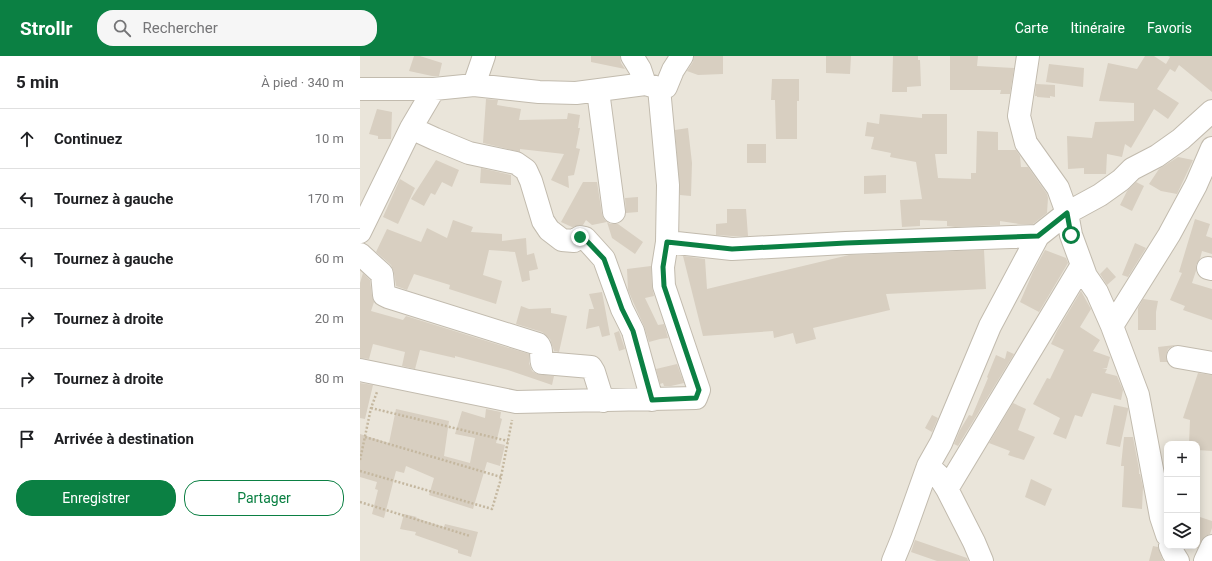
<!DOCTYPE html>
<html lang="fr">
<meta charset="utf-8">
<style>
body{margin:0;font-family:Roboto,sans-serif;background:#f6f6f6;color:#202124}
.controls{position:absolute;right:12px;bottom:12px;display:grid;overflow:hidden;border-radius:8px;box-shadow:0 2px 10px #0003}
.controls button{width:36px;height:36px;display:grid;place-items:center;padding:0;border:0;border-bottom:1px solid #e0e0e0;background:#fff;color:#202124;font:20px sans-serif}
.stop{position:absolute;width:12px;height:12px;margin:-9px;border:3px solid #0b8043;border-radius:50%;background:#fff}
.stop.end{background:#0b8043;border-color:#fff;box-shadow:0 1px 4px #0008}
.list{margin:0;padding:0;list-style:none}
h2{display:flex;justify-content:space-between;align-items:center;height:52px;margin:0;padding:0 16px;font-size:17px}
h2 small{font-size:13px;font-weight:400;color:#757577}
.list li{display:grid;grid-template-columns:26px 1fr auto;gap:12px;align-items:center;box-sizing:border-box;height:60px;padding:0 16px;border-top:1px solid #e0e0e0}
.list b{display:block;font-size:15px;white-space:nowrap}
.list em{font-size:13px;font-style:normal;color:#757577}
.actions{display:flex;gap:8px;padding:12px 16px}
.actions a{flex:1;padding:9px 0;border:1px solid #0b8043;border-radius:16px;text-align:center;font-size:14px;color:#0b8043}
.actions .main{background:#0b8043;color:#fff}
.icon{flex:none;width:22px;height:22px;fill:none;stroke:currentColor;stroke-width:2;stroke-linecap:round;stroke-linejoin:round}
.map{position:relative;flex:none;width:852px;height:505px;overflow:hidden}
header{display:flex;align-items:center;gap:24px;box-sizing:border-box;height:56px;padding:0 20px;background:#0b8043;color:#fff}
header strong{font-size:19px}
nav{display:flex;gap:22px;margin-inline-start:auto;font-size:14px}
.search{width:280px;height:36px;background:#f6f6f6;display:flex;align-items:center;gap:10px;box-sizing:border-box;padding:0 14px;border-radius:16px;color:#757577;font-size:15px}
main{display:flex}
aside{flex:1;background:#fff}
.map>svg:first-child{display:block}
.residential{fill:#eae5da;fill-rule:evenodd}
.building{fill:#d8cfc1}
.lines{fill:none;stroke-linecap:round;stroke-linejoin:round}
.minor-casing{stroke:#c2bbae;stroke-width:24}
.path{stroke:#c4b79f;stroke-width:2.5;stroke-dasharray:2 2;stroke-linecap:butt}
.minor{stroke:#fff;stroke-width:22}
.route{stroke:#0b8043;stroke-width:5}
</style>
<header>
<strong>Strollr</strong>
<div class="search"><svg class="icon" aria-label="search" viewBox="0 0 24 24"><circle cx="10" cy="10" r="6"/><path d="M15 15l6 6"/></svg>Rechercher</div>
<nav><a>Carte</a><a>Itinéraire</a><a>Favoris</a></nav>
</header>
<main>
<aside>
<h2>5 min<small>À pied · 340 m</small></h2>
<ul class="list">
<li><svg class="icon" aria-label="ahead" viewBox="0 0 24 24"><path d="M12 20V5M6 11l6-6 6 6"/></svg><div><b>Continuez</b></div><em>10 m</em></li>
<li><svg class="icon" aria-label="left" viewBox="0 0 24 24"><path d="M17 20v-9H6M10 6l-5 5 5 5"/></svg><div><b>Tournez à gauche</b></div><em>170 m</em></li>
<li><svg class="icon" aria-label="left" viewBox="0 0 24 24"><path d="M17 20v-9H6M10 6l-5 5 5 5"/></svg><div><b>Tournez à gauche</b></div><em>60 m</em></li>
<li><svg class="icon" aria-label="right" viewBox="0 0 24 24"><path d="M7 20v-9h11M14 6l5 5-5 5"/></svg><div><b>Tournez à droite</b></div><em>20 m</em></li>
<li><svg class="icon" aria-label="right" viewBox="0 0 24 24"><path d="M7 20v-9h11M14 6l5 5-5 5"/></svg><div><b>Tournez à droite</b></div><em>80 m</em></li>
<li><svg class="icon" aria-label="arrive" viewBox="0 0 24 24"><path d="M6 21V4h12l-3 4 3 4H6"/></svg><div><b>Arrivée à destination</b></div></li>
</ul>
<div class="actions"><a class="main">Enregistrer</a><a>Partager</a></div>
</aside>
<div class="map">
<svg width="852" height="505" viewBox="0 0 852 505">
<rect width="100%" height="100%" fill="#f6f3ec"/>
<!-- residential -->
<path class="residential" d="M0,0H852V505H0ZM807,388H837V490H807Z"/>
<!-- building -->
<path class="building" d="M54,0H60L82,7L79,20H72L49,15Z
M231,0H260L261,7L265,13L231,6Z
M334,0H363V18L338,19L327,15L333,6Z
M466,0H491L490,18L466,17Z
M533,0H558V4H560L561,30L547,31V36H532Z
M590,0H618L617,10L654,12L650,38H640L641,34H590Z
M785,0H794L806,8L810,1L808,0H852V36L819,9L815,16L810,13L797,33L819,47L808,63L794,53L771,92L765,88L762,101L747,98L746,118H724V112L708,113L707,80L732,82L735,66L774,65V47L739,45L748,7L777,13Z
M689,8L724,12L723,31L686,26Z
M412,23H439V45H437V83H416L415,44H411Z
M676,28L695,29V41L690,40V42L677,41V40H675Z
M126,43L138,44L137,49L161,53L159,64L207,63L208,57L220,59L218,72H220L216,92L220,93L214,119L208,120L209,132L191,124L204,98L160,93V96L123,87Z
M17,53L32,56L31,83H18V80L9,78Z
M520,58L562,62V58H587V98H575L578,122L611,123V117H616L617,75L638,76V94H656L660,100L661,111H668L687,138L688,142L687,157L673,168H659L640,165V169L595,171L587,170V165L560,164V170L542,171L540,144L562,143L556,106L530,101L531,97L511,93L514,81L505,80L507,66L519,68Z
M328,72L332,107L331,140L320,139L315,74Z
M387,88H406V107H387Z
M818,101L833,104L817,138L801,135L789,128L799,113Z
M76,104L99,114L92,131L82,126L75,139L71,137L64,150L51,143Z
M121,112L151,119V129L120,127Z
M526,119V137L504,138V120Z
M40,123L55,132L38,168L23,161Z
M223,126H237L242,158L244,163L247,166L232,169L226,164L223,169L212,171L201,166Z
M776,126L784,130L772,155L760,149L767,135Z
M278,141V156L266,157L265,142Z
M367,153H386L388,180H372L356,179V168L367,167Z
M835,163L850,168L846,180L852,182V198L842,195L840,203L836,209V215L832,227L852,233V264L823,254L825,250L810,244L822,217L819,216Z
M93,164L113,171L111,176L142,178V185L166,182L167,199L174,197L178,213L169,215L170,224L162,226L155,196L129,194L123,219L142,225L136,248L89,233L90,229L54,218L47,234L36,230L34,217L31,209L16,196L27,173L61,186L67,172L87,182Z
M247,166L250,168H258L283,186L275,198L252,182Z
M775,187L786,192L768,221L762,219Z
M624,194L626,233L526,238L530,254L453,272L456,283L436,288L433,277L414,282L413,275L343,280L323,200L345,203L347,233L489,199Z
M685,194L706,202L708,207L679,256L660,246L673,216Z
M291,210L292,231L294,240L285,242L298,269L304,268L308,282L300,283L289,286L284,270L274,248L268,234L267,213Z
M747,211L756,221L747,229L740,218Z
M3,217L10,224L12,240L14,246L11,255L43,264L46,260L169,298V307L172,315L177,318L194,320L192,329L148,314L95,300V302L60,294L55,313L42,310L45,296L13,288L9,303L0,302V227Z
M721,235L731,253L720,271L740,284L733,295L750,301L747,312H742L747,313L745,317L757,320L763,334L761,344L732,337L722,361L715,359L706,383L693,378L700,362L673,348L687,322L690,323L704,294L691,288L697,275Z
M242,236L250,279L242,281L239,270L226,273L229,253H234L229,238Z
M783,243L798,245L796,256V274H778V252Z
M161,250L169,253L191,252V257L207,260L199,296L194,295L190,283L182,276L156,268Z
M259,275L265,293L259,295L254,277Z
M815,289L808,293L806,299L807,306H800L798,291Z
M647,295L654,298L598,390L594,388L600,374L609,359L612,360L628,322L627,321L636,299L645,303Z
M317,308L324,327L311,330H304L303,327L300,328L296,313Z
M838,317L852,319V395L837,394V388H829L830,364L823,362Z
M0,327L13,329L5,363L0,362Z
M653,347L666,353L658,374L675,381L664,404L648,399L650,395L629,387Z
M754,349L768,352V354L760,391L746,388Z
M36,353L89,365L84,400L110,407L115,382L95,378L102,355L125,362L126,353L141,356L140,362L142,363L136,387L145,389L140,410L127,406L113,453L69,439L74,422L46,410L44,417L36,415L24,462L12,458L18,434L15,433L17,426L0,421V378L29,387Z
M572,359L578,362L572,376L565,372Z
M764,381H773L779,413V418H780L783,431L782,453L762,451L764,410H761Z
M671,423L692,433L685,450L665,441Z
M44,458L57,461L56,462L84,471L85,468L118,476L111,501L98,497V494L55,479L56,476L40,473Z
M837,460L852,465V472L850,478L845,480L837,493Z
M555,484L607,502L608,505H577L551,496Z
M793,490L798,491L803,505H789Z"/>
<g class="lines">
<!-- minor casing -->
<g class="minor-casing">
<path id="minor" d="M272,0L280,13L285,28
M668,0L659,60L666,87L698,132L707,157L711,179L722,209L726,220L737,236L752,270L778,339L801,461L807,479
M114,29L124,0
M299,32H303L306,31L313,14L322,0
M0,33H74L114,29L179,36L216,37L285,28L299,32L308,129L307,186L372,193L486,187L678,180
M238,35L254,156
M51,72L75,83L109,97L156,107L166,114L171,125L183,165L189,174L202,184L214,185L220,181L225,182L244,203L262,253L273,275L292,344
M0,176L51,72L74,33
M0,198L22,218L24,239L28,241L178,288C183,293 180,301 182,307H184L231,311L234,316L243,345
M848,212L852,213
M752,270L809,179L836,129L852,92
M818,301L852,307
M0,314L156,346L336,342L339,334L304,230L303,211L307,186
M587,433L722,209
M810,490L813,497L818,505
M533,505L542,483L568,410
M622,505L614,486L587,433L578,419L568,410L581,387L630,270L678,180L707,157L740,139L761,124L772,113L797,100L821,83L852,55
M845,505L852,490"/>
</g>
<!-- path -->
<path class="path" d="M11,352L148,385
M5,381L141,421
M0,404L11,352L17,336
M0,415L132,453L140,426L152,364
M0,446L110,480"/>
<!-- minor -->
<use href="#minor" class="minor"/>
</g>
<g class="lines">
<!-- route -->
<path class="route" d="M220,181L224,182L244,203L262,253L273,275L292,344L336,342L339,334L304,230L303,211L307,186L372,193L486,187L678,180L707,157L711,179"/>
</g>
</svg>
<div class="controls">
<button>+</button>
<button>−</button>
<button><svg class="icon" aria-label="layers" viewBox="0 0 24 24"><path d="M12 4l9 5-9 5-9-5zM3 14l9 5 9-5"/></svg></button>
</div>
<div class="stop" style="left:711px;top:179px"></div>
<div class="stop end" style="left:220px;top:181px"></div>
</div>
</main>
